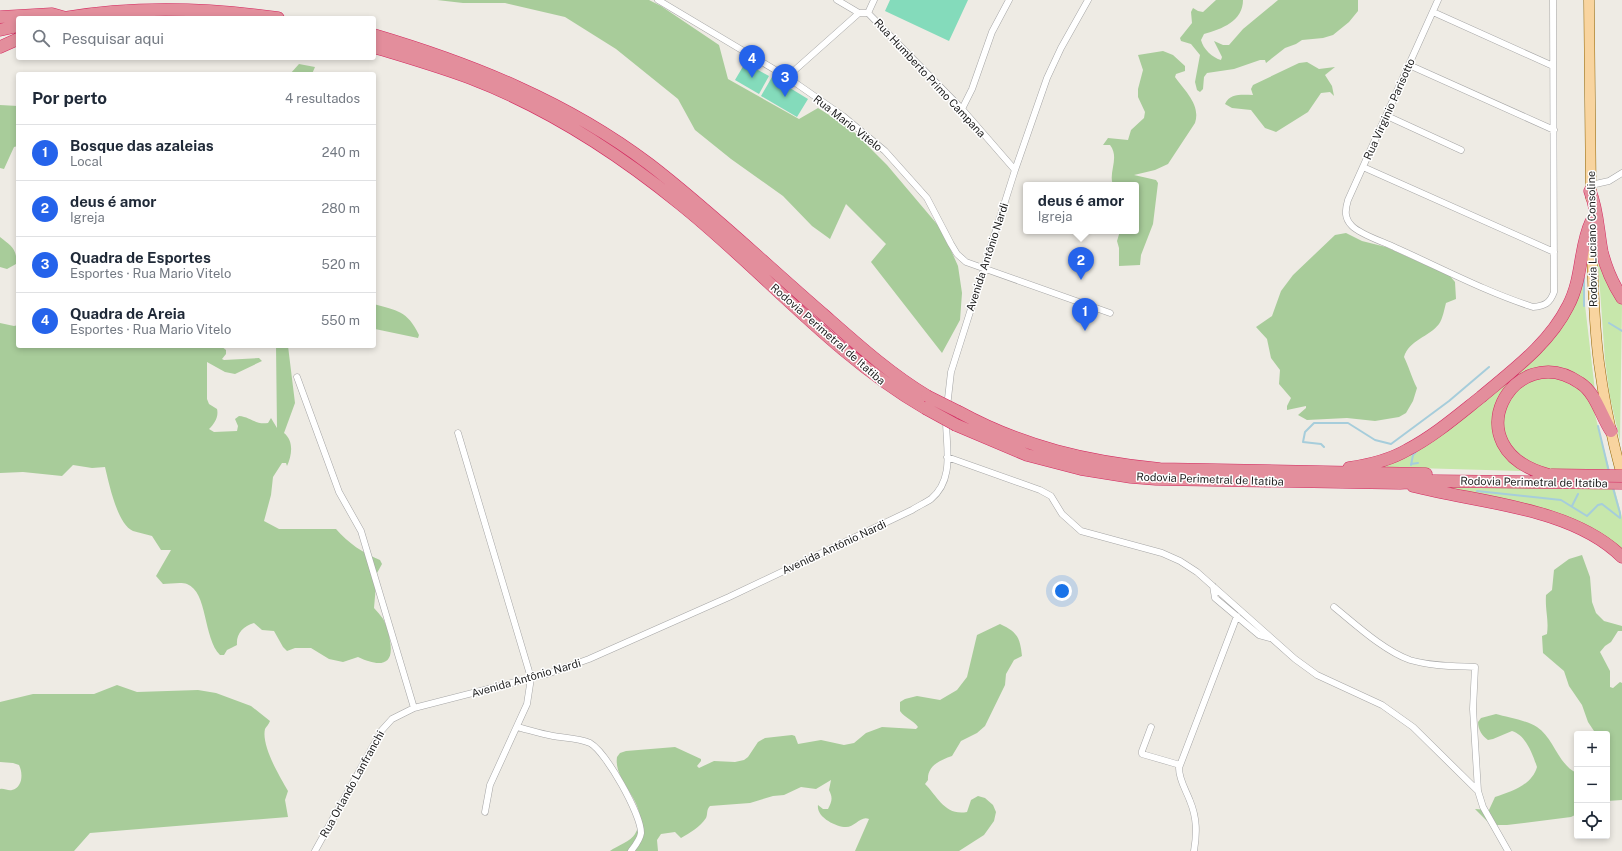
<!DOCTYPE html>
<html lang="pt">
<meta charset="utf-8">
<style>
body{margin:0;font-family:"Public Sans",sans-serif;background:#f2f2f3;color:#1f2937}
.controls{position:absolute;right:12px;bottom:12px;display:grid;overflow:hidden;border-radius:4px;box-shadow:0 2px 6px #0003}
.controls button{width:36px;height:36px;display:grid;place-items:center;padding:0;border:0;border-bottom:1px solid #e0e1e3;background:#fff;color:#1f2937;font:20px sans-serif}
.you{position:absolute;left:1062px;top:591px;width:14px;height:14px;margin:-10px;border:3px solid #fff;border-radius:50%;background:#1a73e8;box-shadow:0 0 0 6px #1a73e833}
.badge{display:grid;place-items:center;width:26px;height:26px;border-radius:50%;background:#2563eb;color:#fff;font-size:13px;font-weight:700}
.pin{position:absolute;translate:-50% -33px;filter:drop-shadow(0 1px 2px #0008)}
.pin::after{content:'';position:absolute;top:21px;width:14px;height:12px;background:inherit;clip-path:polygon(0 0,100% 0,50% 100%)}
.popup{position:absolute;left:1023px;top:182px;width:116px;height:52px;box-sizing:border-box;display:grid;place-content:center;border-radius:4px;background:#fff;filter:drop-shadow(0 1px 3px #0005);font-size:13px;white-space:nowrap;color:#747a83}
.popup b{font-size:15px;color:#1f2937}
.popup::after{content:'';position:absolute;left:50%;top:100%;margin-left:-8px;border:8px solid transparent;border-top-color:#fff}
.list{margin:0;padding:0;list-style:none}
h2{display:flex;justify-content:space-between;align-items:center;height:52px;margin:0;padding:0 16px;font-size:17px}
h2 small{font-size:13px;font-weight:400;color:#747a83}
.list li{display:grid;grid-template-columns:26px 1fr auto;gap:12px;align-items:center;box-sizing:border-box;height:56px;padding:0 16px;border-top:1px solid #e0e1e3}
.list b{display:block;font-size:15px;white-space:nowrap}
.list p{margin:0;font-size:13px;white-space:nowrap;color:#747a83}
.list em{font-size:13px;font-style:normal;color:#747a83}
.icon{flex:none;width:22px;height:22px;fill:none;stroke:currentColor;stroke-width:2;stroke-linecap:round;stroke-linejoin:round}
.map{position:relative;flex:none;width:1622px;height:851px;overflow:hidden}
.search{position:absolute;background:#fff;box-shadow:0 2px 6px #0003;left:16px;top:16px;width:360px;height:44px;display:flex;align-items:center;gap:10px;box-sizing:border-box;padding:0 14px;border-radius:4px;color:#747a83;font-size:15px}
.panel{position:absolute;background:#fff;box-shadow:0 2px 6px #0003;left:16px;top:72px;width:360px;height:276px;border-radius:4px}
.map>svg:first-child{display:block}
.grass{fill:#c7e7ab}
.forest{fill:#a8cc9a}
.pitch{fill:#84dbbb}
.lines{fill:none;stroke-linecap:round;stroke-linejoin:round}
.stream{stroke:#a6cddb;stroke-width:2}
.street-casing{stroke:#a5a5a5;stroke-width:7}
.primary-casing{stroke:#926605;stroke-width:11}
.highway-casing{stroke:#d32a60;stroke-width:13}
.street{stroke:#fff;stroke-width:6}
.primary{stroke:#f8d49f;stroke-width:10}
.highway{stroke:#e38e9c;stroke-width:12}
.highway-bridge-casing{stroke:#d32a60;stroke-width:13;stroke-linecap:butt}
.highway-bridge{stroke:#e38e9c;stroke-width:12}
.labels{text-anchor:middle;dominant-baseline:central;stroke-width:3;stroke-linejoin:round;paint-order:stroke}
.street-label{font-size:11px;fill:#1e1e1e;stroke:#fff}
</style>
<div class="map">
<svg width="1622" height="851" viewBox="0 0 1622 851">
<rect width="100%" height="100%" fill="#eeebe4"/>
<!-- grass -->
<path class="grass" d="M1598,262L1622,305L1620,441L1610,397L1605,360Z
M1584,277L1585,305L1595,391L1543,369L1495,407C1488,427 1495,447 1510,461C1514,464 1520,467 1521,471L1381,467L1531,358Z
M1554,376L1586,393L1594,411L1622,517V552L1602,535L1434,485L1556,486L1515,456L1501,425L1511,395L1527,381Z"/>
<!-- forest -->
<path class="forest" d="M437,0H649L661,6L719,45L728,79L799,119L818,108L850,128L887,165L942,230L958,266L962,293L960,320L942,353L871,262L886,244L846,204L830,239L812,226L783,196L731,159L695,130L678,99L616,49L565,17L505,3H463Z
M1216,0H1243C1243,21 1222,29 1204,34L1201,40C1203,49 1213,58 1221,60L1222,57L1214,41L1223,45H1229L1243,29L1278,0H1358V11L1349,22L1333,35L1323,38L1302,40L1296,44L1285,48L1266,63L1265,60H1260L1234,69L1207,73L1204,77L1203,89L1200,92L1197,90L1195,82L1200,55L1191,44L1181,41L1180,38L1192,23L1191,12L1193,8L1198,11L1203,12Z
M1163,51L1173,55L1185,66V71L1176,74L1175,77C1185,91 1201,105 1195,123L1168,164L1155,170L1134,175L1156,180L1158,183L1153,224L1141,255L1140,265L1119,266V248L1117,241L1120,231H1136V185H1113C1108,172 1120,158 1110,145H1103L1108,138L1128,140L1131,130L1144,118L1145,112L1138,97V89L1143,70L1138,55Z
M1307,62L1319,69L1335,67L1325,75L1332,86L1334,96L1330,92L1321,93L1308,112L1276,132L1265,128L1251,110L1232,108L1225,104C1230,93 1242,95 1253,95L1251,89L1253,85L1299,63Z
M299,64L315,67L312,74H290Z
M0,105L18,106V146L14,147L4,169L0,168Z
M1346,233L1362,241L1386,247L1450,276L1455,282L1456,299L1446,303C1444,310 1443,318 1439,324C1429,337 1409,340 1404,357C1409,367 1411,376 1417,388L1413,401L1406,413L1399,417L1375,421L1347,418L1307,420L1298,415L1306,408V406L1287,410V406L1291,398L1279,384L1280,370L1271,358L1267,339L1256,327L1272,316L1281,291L1293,275L1335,235Z
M0,237C10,245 18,249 16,264L7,269L0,267Z
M374,304C397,311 407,310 419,335L418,338L375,329Z
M0,323L14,326L18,325V346H221L226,350V354L222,359L224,360L259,358L262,361L235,374L225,372L207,362V399L209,404L217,409C219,417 214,424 209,429L214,432L237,431L238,426L235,419L239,416C251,417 255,425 268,423L271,418L277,428L276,346H288L295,403L284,433C294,441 292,455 287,466L286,463H282L273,477L271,495L264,521L279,529H336C348,543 363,553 380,560L382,564L377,573L374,608C378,613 383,617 385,623C388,628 389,634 390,641C395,668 377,666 358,657L343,662L329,659L311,648H295L287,651L283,647L274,631L262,630L254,623C243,626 236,634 237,645L227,650L224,655H220C203,638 208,592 187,584C181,582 170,584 163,584L156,576L171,550H161L152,536C146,534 139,533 133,531C117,524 109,483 105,467L92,468L73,465L62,476L23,472L0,473Z
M1582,555L1590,577L1592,602L1596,613L1604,621L1622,626V631H1618L1611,642L1605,646L1600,652L1610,671V687L1613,688L1620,682L1622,683V800L1607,801V734H1596L1588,722L1582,705L1569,686L1564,671L1543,653L1542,636L1547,634C1549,619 1545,611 1546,595L1552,590L1554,570L1569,559Z
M1000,624C1017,632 1020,637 1022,656L1014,660L1006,674L1005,685L985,726L977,733L961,741L952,756C940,760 927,766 928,780L925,784C938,797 945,816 967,812L971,800L978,796L985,798L993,805L996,812L994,821L984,835L959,851H855L869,819C861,815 855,827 846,827C836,827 816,817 818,805L823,809H828C832,801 833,798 829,790L831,780L816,789L801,787L784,795L773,796L750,803L710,806C706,810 708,814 706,818C700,827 690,833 681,838L675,832L661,834L657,840L658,851H610C617,846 631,841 635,834C653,804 613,785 617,757L620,753L626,751L675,747L701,759V761L697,766L699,768L714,761L735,762L744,760L748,757L758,742L765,738L792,735L795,736L798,744L821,740L844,745L854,743L866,733L882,727L916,729L918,727C913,720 905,718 900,711V702L905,699L917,696L940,700L957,690L967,677L977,635Z
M117,685L137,692L198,690L216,693L251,706L270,721C269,724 266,727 265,729C261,746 280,777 288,791L285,800L288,817L90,833L74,851H0V789C4,788 8,791 12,790C23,787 23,773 19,765L13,763L0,762V702L33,694H94Z
M1496,714C1507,717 1529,721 1537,727C1554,738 1558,765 1577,773V814L1571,817L1507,825H1495L1487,821L1475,809L1489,810L1495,797C1511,792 1532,785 1537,767C1533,755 1526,735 1512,731L1493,739L1488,740C1482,736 1478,729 1478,722L1481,718Z"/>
<!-- pitch -->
<path class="pitch" d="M890,0H968L949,41L885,11Z
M745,63L769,76L759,94L735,80Z
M772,77L808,99L797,117L761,96Z"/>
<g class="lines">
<!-- stream -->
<path class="stream" d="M1584,278V306
M1609,323L1622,331
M1598,426L1609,472
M1324,447L1321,444L1303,442L1305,432L1314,423H1348L1375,440L1391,444L1449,401L1489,367
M1411,464L1418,463
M1411,465L1413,455L1416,452
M1477,491L1561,500L1587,516L1598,505L1602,504L1620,518V513L1613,488
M1572,506L1578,494"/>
<!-- street casing -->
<g class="street-casing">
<path id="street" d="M658,0L787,77L843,116L885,151L927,198L951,244L957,254L966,262L1110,313
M837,0L859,13H868L962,109L1015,170
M1438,0L1348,200C1345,210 1344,218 1352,226C1361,235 1384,242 1396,248C1441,268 1486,292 1533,307C1545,306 1550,303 1554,292L1553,0
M1433,12L1553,66
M868,13L874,0
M1409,65L1554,130
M787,77L859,13
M962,109L972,89L992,32L1009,0
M1387,116L1461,150
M1363,167L1554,252
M1591,185L1609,181L1622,173
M297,377L339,492L361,531L414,708L550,673L589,659L729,597L912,510C918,506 925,503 931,499C955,479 946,447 946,420
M947,407L951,372L1015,170L1047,78L1061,48L1088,0
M458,433L531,678L527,704L490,785L485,812
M947,457L1040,490L1051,496L1062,514L1081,531L1162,553L1180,561L1197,572L1295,659L1317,675L1382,705L1413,727L1478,791
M1213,586L1215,598L1259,635L1270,638
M1334,607C1355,624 1384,651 1410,660C1430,666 1454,666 1475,667L1473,709L1478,791L1483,807L1508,851
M517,727C529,730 541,734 553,736C565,738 579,738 590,743C606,752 641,814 641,833C640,840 635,846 631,851
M1151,727L1142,751V754L1180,765
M315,851L382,730L392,719L414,708
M1194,851C1197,833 1197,818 1190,801C1186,790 1179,780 1179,768L1237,616"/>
</g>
<!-- primary casing -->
<g class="primary-casing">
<path id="primary" d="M1589,0L1591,198
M1591,226C1593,272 1593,318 1599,363C1604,401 1612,439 1622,476"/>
</g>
<!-- highway casing -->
<g class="highway-casing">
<path id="highway" d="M0,17L52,14L66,18
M64,18C135,6 206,8 278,18
M0,30L18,26
M374,35C472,64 567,102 649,164C709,210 766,265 824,315C857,344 889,373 927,396
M0,47L18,39
M374,47C406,57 438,66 470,78C546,107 615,151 679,203C762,269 832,354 925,408
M1590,191C1598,211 1598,232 1602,252C1606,268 1613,284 1622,298
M959,412C1023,447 1088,462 1160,469L1426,474
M956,425L1027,455L1081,469L1131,477L1156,479L1400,483L1434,481L1622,483
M1349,468C1369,465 1390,460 1407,450C1434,436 1457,416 1481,397C1513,370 1549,344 1568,306C1583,278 1579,247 1591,222
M1549,475C1450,449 1514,337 1580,383C1596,393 1601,416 1611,431
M1413,486C1479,503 1572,507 1622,557"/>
</g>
<!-- street -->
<use href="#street" class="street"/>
<!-- primary -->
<use href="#primary" class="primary"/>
<!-- highway -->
<use href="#highway" class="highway"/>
<!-- highway-bridge casing -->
<g class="highway-bridge-casing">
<path id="highway-bridge" d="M927,396L959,412
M925,408L956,425
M1551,475L1622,476"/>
</g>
<!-- highway-bridge -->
<use href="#highway-bridge" class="highway-bridge"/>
</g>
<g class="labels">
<!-- street labels -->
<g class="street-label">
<text transform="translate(930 78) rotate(47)">Rua Humberto Primo Campana</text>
<text transform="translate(1389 109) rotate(-66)">Rua Virginio Parisotto</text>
<text transform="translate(848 123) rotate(38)">Rua Mario Vitelo</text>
<text transform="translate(1592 239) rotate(-91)">Rodovia Luciano Consoline</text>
<text transform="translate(987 257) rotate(-72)">Avenida Antônio Nardi</text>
<text transform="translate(828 334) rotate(41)">Rodovia Perimetral de Itatiba</text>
<text transform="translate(1210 479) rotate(2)">Rodovia Perimetral de Itatiba</text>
<text transform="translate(1534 482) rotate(1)">Rodovia Perimetral de Itatiba</text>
<text transform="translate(834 547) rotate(-25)">Avenida Antônio Nardi</text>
<text transform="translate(526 678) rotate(-16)">Avenida Antônio Nardi</text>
<text transform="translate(352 784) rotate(-61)">Rua Orlando Lanfranchi</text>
</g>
</g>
</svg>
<div class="controls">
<button>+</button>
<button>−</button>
<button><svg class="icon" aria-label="locate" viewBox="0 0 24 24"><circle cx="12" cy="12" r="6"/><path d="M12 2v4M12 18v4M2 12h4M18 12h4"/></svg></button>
</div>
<div class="you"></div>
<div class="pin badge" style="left:1085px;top:331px">1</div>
<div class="pin badge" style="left:1081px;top:280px">2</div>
<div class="popup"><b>deus é amor</b>Igreja</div>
<div class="pin badge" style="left:785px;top:97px">3</div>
<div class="pin badge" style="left:752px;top:78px">4</div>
<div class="search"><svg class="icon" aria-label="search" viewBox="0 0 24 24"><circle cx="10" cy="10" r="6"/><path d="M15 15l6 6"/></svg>Pesquisar aqui</div>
<section class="panel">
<h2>Por perto<small>4 resultados</small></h2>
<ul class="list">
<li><span class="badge">1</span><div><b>Bosque das azaleias</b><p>Local</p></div><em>240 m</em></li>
<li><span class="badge">2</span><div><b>deus é amor</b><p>Igreja</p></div><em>280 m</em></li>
<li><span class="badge">3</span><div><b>Quadra de Esportes</b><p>Esportes · Rua Mario Vitelo</p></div><em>520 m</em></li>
<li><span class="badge">4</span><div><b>Quadra de Areia</b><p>Esportes · Rua Mario Vitelo</p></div><em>550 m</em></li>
</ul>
</section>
</div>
